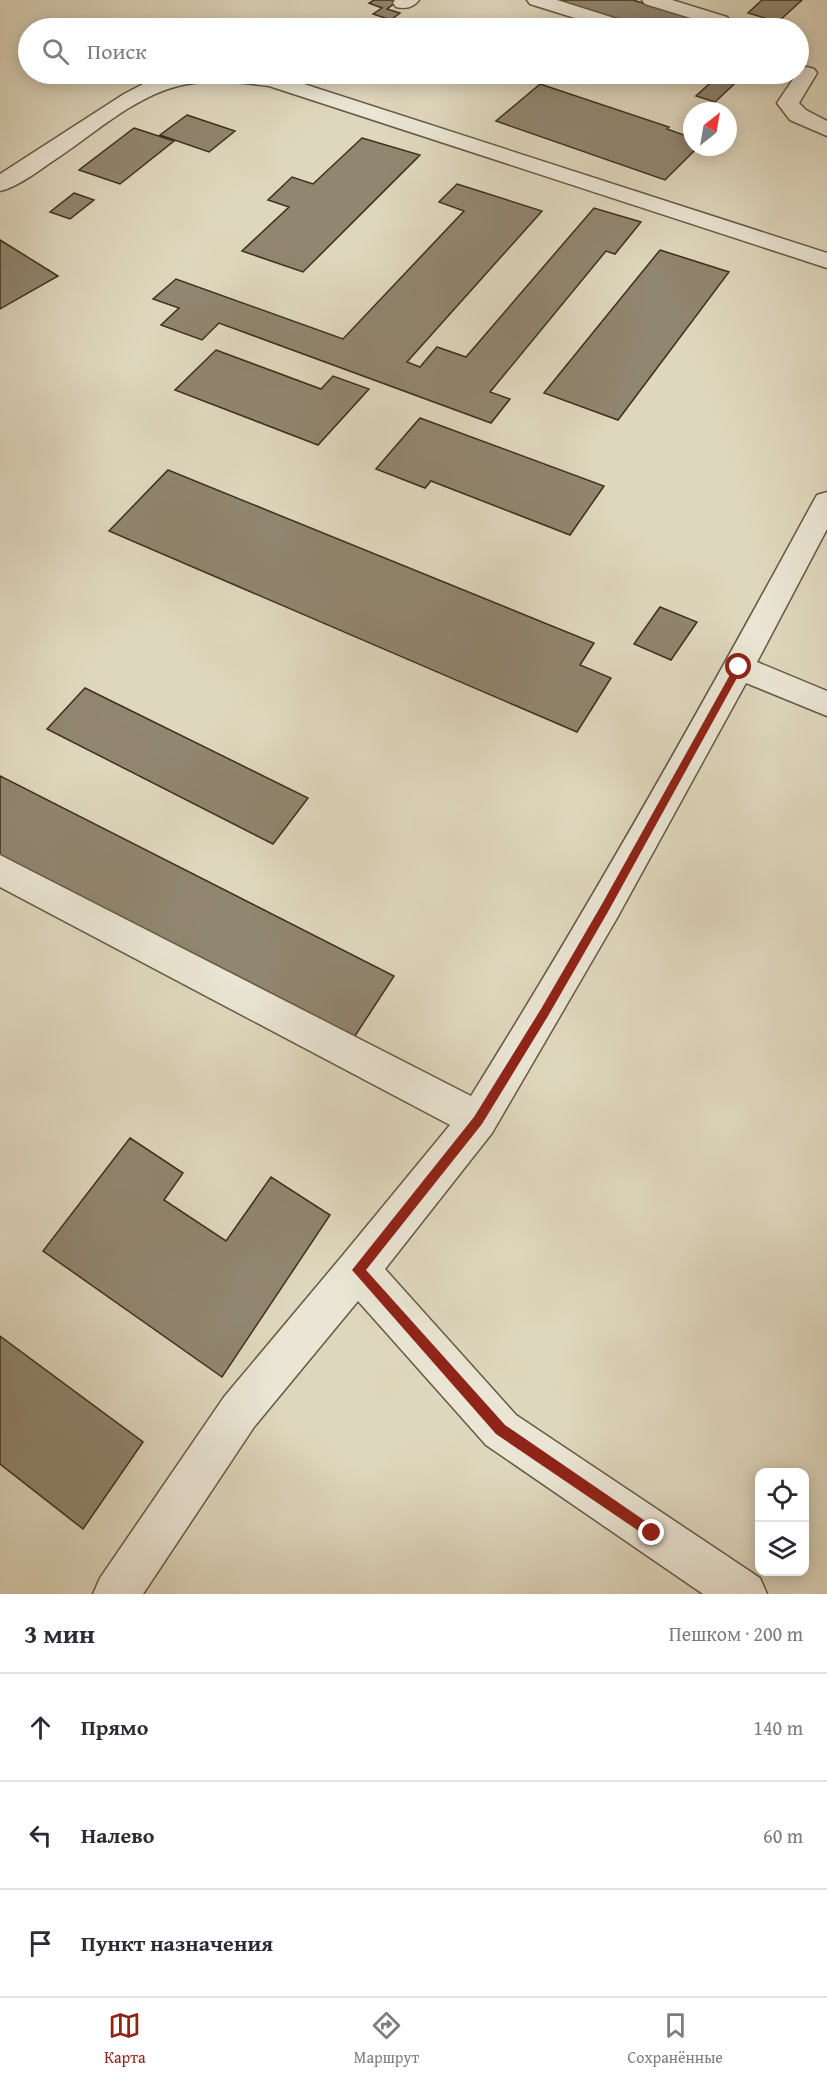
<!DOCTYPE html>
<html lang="ru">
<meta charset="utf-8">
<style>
body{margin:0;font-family:"Gentium Book Plus",serif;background:#f2f2f3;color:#2b2b33}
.controls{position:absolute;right:18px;bottom:18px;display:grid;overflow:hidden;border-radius:12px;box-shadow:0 3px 15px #0003}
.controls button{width:54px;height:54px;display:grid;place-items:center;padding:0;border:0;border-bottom:2px solid #e1e1e2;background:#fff;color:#2b2b33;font:30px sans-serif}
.compass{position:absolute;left:683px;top:102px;width:54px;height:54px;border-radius:50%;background:#fff;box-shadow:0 3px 15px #0003;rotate:31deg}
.stop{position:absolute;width:18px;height:18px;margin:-14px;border:4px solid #8f2418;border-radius:50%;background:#fff}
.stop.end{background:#8f2418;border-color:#fff;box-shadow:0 2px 6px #0008}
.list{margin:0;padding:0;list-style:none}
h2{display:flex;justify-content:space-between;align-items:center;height:78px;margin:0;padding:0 24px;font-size:26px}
h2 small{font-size:20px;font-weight:400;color:#7c7c81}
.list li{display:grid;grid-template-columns:39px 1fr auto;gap:18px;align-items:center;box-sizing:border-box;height:108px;padding:0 24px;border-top:2px solid #e1e1e2}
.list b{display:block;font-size:22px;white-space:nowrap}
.list em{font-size:20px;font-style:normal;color:#7c7c81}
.icon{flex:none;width:33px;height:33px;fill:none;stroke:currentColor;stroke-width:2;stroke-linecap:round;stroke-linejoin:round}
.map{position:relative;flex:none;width:827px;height:1594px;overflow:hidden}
.search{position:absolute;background:#fff;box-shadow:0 3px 15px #0003;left:18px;right:18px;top:18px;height:66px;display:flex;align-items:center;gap:15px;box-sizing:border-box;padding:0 21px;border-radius:33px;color:#7c7c81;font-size:22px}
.sheet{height:402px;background:#fff}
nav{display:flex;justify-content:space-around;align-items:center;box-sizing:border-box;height:84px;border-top:2px solid #e1e1e2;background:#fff;font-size:16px;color:#7c7c81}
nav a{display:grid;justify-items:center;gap:3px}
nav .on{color:#8f2418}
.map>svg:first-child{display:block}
.building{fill:#918670;stroke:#3d2f1c;stroke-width:1.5}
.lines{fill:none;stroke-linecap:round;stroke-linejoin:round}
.minor-casing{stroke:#665944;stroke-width:3}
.minor{fill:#eae5d4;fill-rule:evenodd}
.route{fill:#8f2418}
</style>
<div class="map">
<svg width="827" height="1594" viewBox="0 0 827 1594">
<rect width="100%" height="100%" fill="#dfd7bd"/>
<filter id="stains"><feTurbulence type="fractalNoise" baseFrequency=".00333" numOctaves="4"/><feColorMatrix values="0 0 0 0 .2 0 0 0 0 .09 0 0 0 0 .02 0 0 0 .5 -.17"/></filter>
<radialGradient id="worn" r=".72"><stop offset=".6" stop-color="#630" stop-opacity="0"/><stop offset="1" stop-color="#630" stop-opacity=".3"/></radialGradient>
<!-- building -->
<path class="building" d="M374,0H399L387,9L400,13L391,20L373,14L382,8L369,3Z
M556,0H633L693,19L681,28H645Z
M762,0H802L778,22L748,13Z
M720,74H745L715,102L696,96Z
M540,84L669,127L667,129L692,138V147H698L665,180L496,121Z
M187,115L235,131L209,152L160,135Z
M134,128L174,141L120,184L79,170Z
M362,138L420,155L303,272L242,251L289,207L268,200L292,177L313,184Z
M457,184L542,211L407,362L420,367L437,347L466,357L594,208L641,222L615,254L606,251L490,392L510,399L491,423L219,323L202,340L161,325L179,308L153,299L176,279L343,339L464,211L439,202Z
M74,193L94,200L70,219L50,212Z
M0,240L58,276L0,309Z
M660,250L729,272L618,420L544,393Z
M216,350L321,389L333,376L369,389L318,445L175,390Z
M420,418L604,486L570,535L431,481L425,488L376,469Z
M168,470L594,643L580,665L611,678L577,732L109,531Z
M660,607L697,622L671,660L634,644Z
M85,688L308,798L273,844L47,729Z
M0,776L394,976L351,1042L0,856Z
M130,1138L183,1173L164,1200L226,1241L271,1177L330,1215L222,1377L43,1251Z
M0,1336L143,1442L83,1529L0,1464Z"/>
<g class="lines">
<!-- minor casing -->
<g class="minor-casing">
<path id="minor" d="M395,0H419C413,8 405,9 396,7L393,3Z
M527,0H557L633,24L636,28H607L530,4Z
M642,0H672L727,17L730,21L727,25L720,27L645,4Z
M807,67L814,69L817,73L799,103L806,110L827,121V136L790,120L777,103L800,69Z
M179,74H270L279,76L827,253V268L269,86C239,82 207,79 178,86C132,98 94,134 56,159C39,170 20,186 0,191V174L124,94L145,83Z
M827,492V529L757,662L827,691V716L746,683L617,918L492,1133L385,1269L516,1415L760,1578L767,1594H703L486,1445L358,1301L254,1427L143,1594H93L100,1578L224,1397L343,1255L450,1125L0,887V855L471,1096C592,902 704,703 813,502L817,495Z"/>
</g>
<!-- minor -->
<use href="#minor" class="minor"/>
</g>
<!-- route -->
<path class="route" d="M739,663L743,667L609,910L548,1016L482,1124L366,1270L505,1425L657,1529L659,1533L657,1538L652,1540L496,1434L352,1270L474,1117L541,1009L602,904L736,664Z"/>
<rect width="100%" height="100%" filter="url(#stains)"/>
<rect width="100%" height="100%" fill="url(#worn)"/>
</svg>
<div class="controls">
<button><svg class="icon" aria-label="locate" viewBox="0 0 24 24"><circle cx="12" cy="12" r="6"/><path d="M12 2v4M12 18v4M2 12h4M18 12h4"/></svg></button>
<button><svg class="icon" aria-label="layers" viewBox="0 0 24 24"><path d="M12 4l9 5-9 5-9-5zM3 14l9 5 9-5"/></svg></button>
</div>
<svg class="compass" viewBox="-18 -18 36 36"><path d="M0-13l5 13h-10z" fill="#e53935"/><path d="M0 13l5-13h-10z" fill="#7c7c81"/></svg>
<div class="stop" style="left:739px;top:667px"></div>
<div class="stop end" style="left:652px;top:1533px"></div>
<div class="search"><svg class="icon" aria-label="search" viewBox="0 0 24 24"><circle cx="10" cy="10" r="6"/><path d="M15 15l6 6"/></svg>Поиск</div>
</div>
<section class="sheet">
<h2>3 мин<small>Пешком · 200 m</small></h2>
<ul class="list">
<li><svg class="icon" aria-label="ahead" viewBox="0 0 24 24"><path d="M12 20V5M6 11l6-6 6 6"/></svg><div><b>Прямо</b></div><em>140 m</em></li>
<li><svg class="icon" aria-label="left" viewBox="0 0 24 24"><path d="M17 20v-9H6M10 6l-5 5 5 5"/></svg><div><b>Налево</b></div><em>60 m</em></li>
<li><svg class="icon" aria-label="arrive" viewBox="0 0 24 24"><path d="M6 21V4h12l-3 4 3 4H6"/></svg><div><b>Пункт назначения</b></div></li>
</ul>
</section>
<nav>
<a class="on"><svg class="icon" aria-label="map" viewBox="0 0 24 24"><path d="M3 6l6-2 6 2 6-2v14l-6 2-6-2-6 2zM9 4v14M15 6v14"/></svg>Карта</a>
<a><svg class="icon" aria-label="directions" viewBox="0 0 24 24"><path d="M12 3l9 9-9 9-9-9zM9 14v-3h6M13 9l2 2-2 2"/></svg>Маршрут</a>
<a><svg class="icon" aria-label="saved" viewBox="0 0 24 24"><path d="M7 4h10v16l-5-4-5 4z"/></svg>Сохранённые</a>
</nav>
